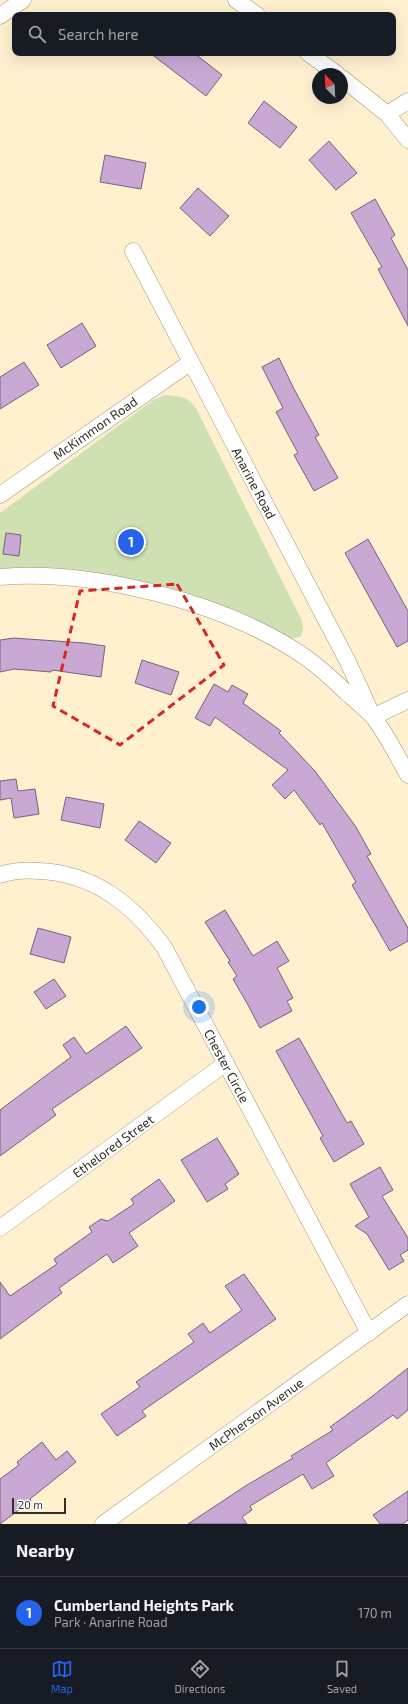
<!DOCTYPE html>
<meta charset="utf-8">
<style>
body{margin:0;font-family:"Exo 2",sans-serif;background:#20242c;color:#f1f3f6}
.compass{position:absolute;left:312px;top:68px;width:36px;height:36px;border-radius:50%;background:#171b24;box-shadow:0 4px 16px #0002;rotate:336deg}
.scale{position:absolute;left:12px;bottom:10px;width:54px;box-sizing:border-box;padding-left:4px;border:2px solid #352f23;border-top:0;font-size:11px;line-height:14px;white-space:nowrap;color:#352f23;-webkit-text-stroke:3px #fefefe;paint-order:stroke}
.you{position:absolute;left:199px;top:1007px;width:14px;height:14px;margin:-10px;border:3px solid #fff;border-radius:50%;background:#1a73e8;box-shadow:0 0 0 6px #1a73e833}
.badge{display:grid;place-items:center;width:26px;height:26px;border-radius:50%;background:#2563eb;color:#fff;font-size:13px;font-weight:700}
.pin{position:absolute;translate:-50% -50%;border:2px solid #fff;box-shadow:0 1px 4px #0006}
.list{margin:0;padding:0;list-style:none}
h2{display:flex;justify-content:space-between;align-items:center;height:52px;margin:0;padding:0 16px;font-size:17px}
h2 small{font-size:13px;font-weight:400;color:#9ea1a6}
.list li{display:grid;grid-template-columns:26px 1fr auto;gap:12px;align-items:center;box-sizing:border-box;height:72px;padding:0 16px;border-top:1px solid #363941}
.list b{display:block;font-size:15px;white-space:nowrap}
.list p{margin:0;font-size:13px;white-space:nowrap;color:#9ea1a6}
.list em{font-size:13px;font-style:normal;color:#9ea1a6}
.icon{flex:none;width:22px;height:22px;fill:none;stroke:currentColor;stroke-width:2;stroke-linecap:round;stroke-linejoin:round}
.map{position:relative;flex:none;width:408px;height:1524px;overflow:hidden}
.search{position:absolute;background:#171b24;box-shadow:0 4px 16px #0002;left:12px;right:12px;top:12px;height:44px;display:flex;align-items:center;gap:10px;box-sizing:border-box;padding:0 14px;border-radius:8px;color:#9ea1a6;font-size:15px}
.sheet{height:124px;background:#171b24}
nav{display:flex;justify-content:space-around;align-items:center;box-sizing:border-box;height:56px;border-top:1px solid #363941;background:#171b24;font-size:11px;color:#9ea1a6}
nav a{display:grid;justify-items:center;gap:2px}
nav .on{color:#2563eb}
.map>svg:first-child{display:block}
.green{fill:#cfe0b3}
.building{fill:#c9a8d3;stroke:#76637b}
.lines{fill:none;stroke-linecap:round;stroke-linejoin:round}
.minor-casing{stroke:#a59679;stroke-width:17}
.minor{stroke:#fff;stroke-width:16}
.marked{fill:none;stroke:#d62828;stroke-width:3;stroke-dasharray:8 5;stroke-linejoin:round}
.labels{text-anchor:middle;dominant-baseline:central;stroke-width:3;stroke-linejoin:round;paint-order:stroke}
.street-label{font-size:13px;fill:#352f23;stroke:#fefefe}
</style>
<div class="map">
<svg width="408" height="1524" viewBox="0 0 408 1524">
<rect width="100%" height="100%" fill="#fff0d0"/>
<!-- green -->
<path class="green" d="M164,395C179,396 186,395 196,408L302,621L303,629L301,636L281,642L238,616L0,570V513L152,401Z"/>
<!-- building -->
<path class="building" d="M150,53H194L222,75L206,96Z
M264,101L297,127L280,148L248,123Z
M329,141L357,173L336,190L309,160Z
M105,155L146,163L141,189L100,182Z
M198,188L229,216L210,236L180,208Z
M375,199L395,235L391,238L408,270V326L378,269L382,267L351,213Z
M82,323L96,346L61,368L47,345Z
M279,358L294,389L319,435L315,437L338,478L314,491L294,455L298,453L276,412L283,408L262,367Z
M24,362L39,385L0,409V377Z
M6,533L21,535L19,556L3,554Z
M368,539L408,611V641L397,647L345,553Z
M14,638L84,643L105,646L101,677L52,670L51,672L14,669L0,672V640Z
M142,660L179,672L171,695L135,683Z
M214,684L228,692L232,685L248,694L243,703L281,731L279,733L315,771L356,827L371,854L367,856L408,928V941L390,951L352,885L356,882L322,823L320,825L294,790L285,799L272,785L288,770L215,717L210,726L195,718Z
M16,779L18,791L35,789L39,814L14,818L11,798L0,800V781Z
M66,797L104,804L100,828L61,820Z
M139,821L171,843L156,863L125,840Z
M225,910L253,956L277,941L289,961L277,968L293,998L287,1001L292,1011L260,1028L248,1005L233,979L237,976L228,962L230,961L205,922Z
M38,928L71,937L64,963L30,954Z
M54,979L66,996L46,1009L34,992Z
M126,1026L142,1048L52,1109L56,1115L0,1156V1110L71,1057L63,1045L74,1037L86,1054Z
M299,1038L347,1123L351,1121L364,1144L334,1162L320,1138L323,1136L276,1051Z
M217,1138L239,1174L225,1184L228,1189L207,1202L181,1160Z
M380,1167L393,1190L382,1196L408,1238V1250L400,1255L404,1261L389,1270L367,1234L355,1226L369,1217L350,1184Z
M159,1179L175,1201L129,1233L138,1246L113,1263L107,1254L59,1288L62,1293L0,1339V1282L10,1296L57,1264L54,1259L92,1232L89,1227L101,1219L108,1221L134,1204L131,1199Z
M244,1274L276,1319L142,1411L146,1416L117,1436L101,1414L140,1387L136,1382L194,1342L188,1334L203,1323L210,1333L242,1310L225,1286Z
M408,1368V1410L397,1419L393,1415L326,1463L334,1476L312,1489L303,1474L250,1506L252,1510L242,1517L247,1524H188L247,1485L293,1458L291,1456L333,1430L330,1427L370,1398Z
M42,1442L56,1460L67,1451L76,1462L30,1499L31,1501L0,1524V1479L19,1465L17,1462Z
M408,1491V1520L403,1524H380L373,1515Z"/>
<g class="lines">
<!-- minor casing -->
<g class="minor-casing">
<path id="minor" d="M236,0L257,15
M0,16L23,0
M308,53L337,74
M342,78L387,114L408,140
M387,114L408,101
M133,251L348,662L373,717L408,700
M0,495L191,362
M0,577C91,569 216,601 293,649C313,661 330,677 347,693C356,701 366,709 374,718C387,735 397,756 408,775
M0,875C12,871 27,870 40,871C95,874 132,904 164,947L369,1333
M0,1228L226,1063
M103,1524L408,1304"/>
</g>
<!-- minor -->
<use href="#minor" class="minor"/>
</g>
<!-- marked area -->
<path class="marked" d="M177,584L224,665L120,745L53,706L80,591Z"/>
<g class="labels">
<!-- street labels -->
<g class="street-label">
<text transform="translate(95 428) rotate(-35)">McKimmon Road</text>
<text transform="translate(254 483) rotate(62)">Anarine Road</text>
<text transform="translate(227 1066) rotate(62)">Chester Circle</text>
<text transform="translate(113 1146) rotate(-36)">Ethelored Street</text>
<text transform="translate(256 1414) rotate(-36)">McPherson Avenue</text>
</g>
</g>
</svg>
<svg class="compass" viewBox="-18 -18 36 36"><path d="M0-13l5 13h-10z" fill="#e53935"/><path d="M0 13l5-13h-10z" fill="#9ea1a6"/></svg>
<div class="scale">20 m</div>
<div class="you"></div>
<div class="pin badge" style="left:131px;top:542px">1</div>
<div class="search"><svg class="icon" aria-label="search" viewBox="0 0 24 24"><circle cx="10" cy="10" r="6"/><path d="M15 15l6 6"/></svg>Search here</div>
</div>
<section class="sheet">
<h2>Nearby<small></small></h2>
<ul class="list">
<li><span class="badge">1</span><div><b>Cumberland Heights Park</b><p>Park · Anarine Road</p></div><em>170 m</em></li>
</ul>
</section>
<nav>
<a class="on"><svg class="icon" aria-label="map" viewBox="0 0 24 24"><path d="M3 6l6-2 6 2 6-2v14l-6 2-6-2-6 2zM9 4v14M15 6v14"/></svg>Map</a>
<a><svg class="icon" aria-label="directions" viewBox="0 0 24 24"><path d="M12 3l9 9-9 9-9-9zM9 14v-3h6M13 9l2 2-2 2"/></svg>Directions</a>
<a><svg class="icon" aria-label="saved" viewBox="0 0 24 24"><path d="M7 4h10v16l-5-4-5 4z"/></svg>Saved</a>
</nav>
